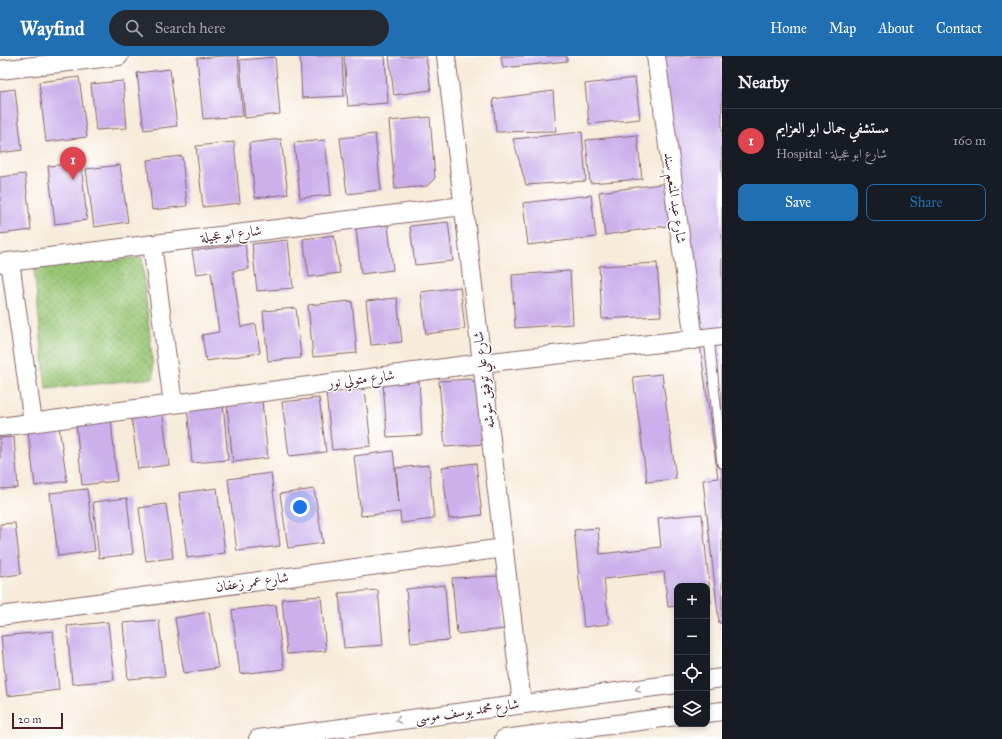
<!DOCTYPE html>
<meta charset="utf-8">
<style>
body{margin:0;font-family:"IM FELL Great Primer",Amiri,serif;background:#242831;color:#f1f3f6}
.controls{position:absolute;right:12px;bottom:12px;display:grid;overflow:hidden;border-radius:8px;box-shadow:0 2px 6px #0003}
.controls button{width:36px;height:36px;display:grid;place-items:center;padding:0;border:0;border-bottom:1px solid #363941;background:#171b24;color:#f1f3f6;font:20px sans-serif}
.scale{position:absolute;left:12px;bottom:10px;width:51px;box-sizing:border-box;padding-left:4px;border:2px solid #4a1f2b;border-top:0;font-size:11px;line-height:14px;white-space:nowrap;color:#4a1f2b;-webkit-text-stroke:3px #fff;paint-order:stroke}
.you{position:absolute;left:300px;top:451px;width:14px;height:14px;margin:-10px;border:3px solid #fff;border-radius:50%;background:#1a73e8;box-shadow:0 0 0 6px #1a73e833}
.badge{display:grid;place-items:center;width:26px;height:26px;border-radius:50%;background:#1f6fb2;color:#fff;font-size:13px;font-weight:700}
.pin{position:absolute;translate:-50% -33px;filter:drop-shadow(0 1px 2px #0008)}
.pin::after{content:'';position:absolute;top:21px;width:14px;height:12px;background:inherit;clip-path:polygon(0 0,100% 0,50% 100%)}
.list{margin:0;padding:0;list-style:none}
h2{display:flex;justify-content:space-between;align-items:center;height:52px;margin:0;padding:0 16px;font-size:17px}
h2 small{font-size:13px;font-weight:400;color:#9ea1a6}
.list li{display:grid;grid-template-columns:26px 1fr auto;gap:12px;align-items:center;box-sizing:border-box;height:64px;padding:0 16px;border-top:1px solid #363941}
.list b{display:block;font-size:15px;white-space:nowrap}
.list p{margin:0;font-size:13px;white-space:nowrap;color:#9ea1a6}
.list em{font-size:13px;font-style:normal;color:#9ea1a6}
.actions{display:flex;gap:8px;padding:12px 16px}
.actions a{flex:1;padding:9px 0;border:1px solid #1f6fb2;border-radius:8px;text-align:center;font-size:14px;color:#1f6fb2}
.actions .main{background:#1f6fb2;color:#fff}
.icon{flex:none;width:22px;height:22px;fill:none;stroke:currentColor;stroke-width:2;stroke-linecap:round;stroke-linejoin:round}
.map{position:relative;flex:none;width:722px;height:683px;overflow:hidden}
header{display:flex;align-items:center;gap:24px;box-sizing:border-box;height:56px;padding:0 20px;background:#1f6fb2;color:#fff}
header strong{font-size:19px}
nav{display:flex;gap:22px;margin-inline-start:auto;font-size:14px}
.search{width:280px;height:36px;background:#242831;display:flex;align-items:center;gap:10px;box-sizing:border-box;padding:0 14px;border-radius:22px;color:#9ea1a6;font-size:15px}
main{display:flex}
aside{flex:1;background:#171b24}
.map>svg:first-child{display:block}
.grass{fill:url(#grass-dots);stroke:#717250}
.building{fill:#cbb0eb}
.lines{fill:none;stroke-linecap:round;stroke-linejoin:round}
.lane-casing{stroke:#876668;stroke-width:11}
.street-casing{stroke:#876668;stroke-width:20}
.lane{stroke:#fff;stroke-width:9}
.street{stroke:#fff;stroke-width:18}
.oneway{stroke:#ae9aa0}
.labels{text-anchor:middle;dominant-baseline:central;stroke-width:3;stroke-linejoin:round;paint-order:stroke}
.street-label{font-size:14px;fill:#4a1f2b;stroke:#fff}
</style>
<header>
<strong>Wayfind</strong>
<div class="search"><svg class="icon" aria-label="search" viewBox="0 0 24 24"><circle cx="10" cy="10" r="6"/><path d="M15 15l6 6"/></svg>Search here</div>
<nav><a>Home</a><a>Map</a><a>About</a><a>Contact</a></nav>
</header>
<main>
<div class="map">
<svg width="722" height="683" viewBox="0 0 722 683">
<defs>
<pattern id="grass-dots" width="8" height="8" patternUnits="userSpaceOnUse"><rect width="8" height="8" fill="#98c675"/><path d="M2 2h.1M6 6h.1" fill="none" stroke="#7ea060" stroke-width="1.8" stroke-linecap="round"/></pattern>
</defs>
<rect width="100%" height="100%" fill="#fff"/>
<filter id="ink" filterUnits="userSpaceOnUse"><feTurbulence type="fractalNoise" baseFrequency=".025" numOctaves="2"/><feDisplacementMap in="SourceGraphic" scale="8" xChannelSelector="R" yChannelSelector="G"/><feConvolveMatrix kernelMatrix="1 2 1 2 8 2 1 2 1" color-interpolation-filters="sRGB"/></filter>
<filter id="wash" filterUnits="userSpaceOnUse"><feTurbulence type="fractalNoise" baseFrequency=".012" numOctaves="4" result="noise"/><feDisplacementMap in="SourceGraphic" scale="16" xChannelSelector="R" yChannelSelector="G"/><feGaussianBlur stdDeviation="0.9" result="paint"/><feColorMatrix in="noise" values="0 0 0 0 0 0 0 0 0 0 0 0 0 0 0 0 0 1.4 0 .05"/><feComposite in="paint" operator="in"/></filter>
<g filter="url(#wash)">
<rect width="100%" height="100%" fill="#f7ebd9"/>
<!-- grass -->
<path class="grass" d="M142,201L154,322L46,333L34,212Z"/>
<g id="blocks">
<!-- building -->
<path class="building" d="M225,0H238L243,60L203,63L197,2Z
M300,0H342L344,40L302,42Z
M344,0H385L388,47L348,50Z
M389,0H426L431,34L394,39Z
M501,0H567V5L503,12Z
M661,0H722V567H719L703,424L718,422Z
M275,1L280,58L245,62L240,4Z
M170,13L177,70L144,74L137,17Z
M79,21L87,81L46,86L39,26Z
M635,22L640,63L589,68L585,28Z
M123,25L127,72L96,74L91,28Z
M15,33L22,94L0,97V35Z
M553,35L556,75L496,76L493,43Z
M430,61L435,122L427,130L395,133L389,65Z
M582,76L586,125L526,129L513,83Z
M375,78L381,134L347,138L340,82Z
M637,79L642,123L590,127L586,84Z
M281,83L288,138L255,142L249,87Z
M325,84L331,139L300,142L294,87Z
M234,86L240,147L203,151L196,90Z
M182,100L187,150L152,154L147,104Z
M81,107L87,164L55,168L48,110Z
M120,109L128,166L94,171L86,113Z
M25,118L31,174L0,178V121Z
M668,127L674,169L605,179L599,136Z
M591,139L596,181L528,189L523,147Z
M448,166L453,205L415,209L410,170Z
M388,169L393,214L361,218L356,172Z
M334,179L340,217L309,221L303,183Z
M288,184L293,232L257,235L252,188Z
M245,188L249,213L233,215L241,271L256,268L260,297L206,305L202,279L219,276L211,216L196,218L192,195Z
M657,207L661,260L602,263L599,210Z
M570,215L573,268L515,272L512,219Z
M460,231L465,273L426,278L421,236Z
M397,242L402,286L371,289L366,245Z
M352,245L357,297L313,301L308,249Z
M296,252L301,302L268,305L263,255Z
M662,318L676,423L647,426L633,321Z
M471,323L480,332L485,388L445,391L439,325Z
M419,324L422,379L387,381L383,326Z
M365,333L371,390L332,394L326,337Z
M319,342L326,396L289,400L282,346Z
M262,345L268,402L233,406L227,350Z
M223,346L228,404L192,407L187,349Z
M162,354L169,409L138,413L131,358Z
M111,363L117,425L82,429L76,367Z
M59,371L67,425L35,430L28,375Z
M14,381L18,432L0,433V382Z
M393,395L399,447L396,412L429,409L434,463L401,467L400,456L361,460L354,400Z
M476,407L482,459L449,463L442,411Z
M271,417L280,490L237,495L228,423Z
M217,432L225,497L187,502L179,437Z
M87,433L95,495L58,500L50,437Z
M314,433L323,487L288,492L280,438Z
M127,442L133,498L99,502L93,446Z
M166,448L173,502L146,505L139,452Z
M702,458L711,547H707V530H677V550L668,551L664,516L604,523L609,568L584,571L574,474L598,472L600,498L661,491L658,462Z
M15,467L21,518L0,521V468Z
M499,520L505,573L457,578L452,522Z
M445,529L449,584L411,587L406,533Z
M378,534L383,589L344,592L339,537Z
M321,540L326,595L287,598L282,543Z
M276,549L284,613L240,618L232,554Z
M209,556L218,612L184,617L175,562Z
M159,564L165,620L128,623L123,567Z
M108,566L114,624L72,628L67,570Z
M53,575L59,634L7,640L1,580Z"/>
</g>
</g>
<g filter="url(#ink)">
<use href="#blocks" fill-opacity="0" stroke="#876668" stroke-width="1"/>
<g class="lines">
<!-- lane casing -->
<g class="lane-casing">
<path id="lane" d="M709,282L722,407"/>
</g>
<!-- street casing -->
<g class="street-casing">
<path id="street" d="M446,0L522,648
M656,0L694,284
M0,14L119,0
M152,188L173,348
M10,206L33,366
M0,207L463,150
M0,371L482,307L722,280
M0,560L504,492
M707,624L722,622
M707,657L722,655
M258,683L677,628
M504,683L677,660"/>
</g>
<!-- lane -->
<use href="#lane" class="lane"/>
<!-- street -->
<use href="#street" class="street"/>
</g>
<!-- one-way arrows -->
<defs><path id="oneway-chevron" d="M-2-3.5L2.5 0L-2 3.5" fill="none" stroke-width="1.6" stroke-linecap="round" stroke-linejoin="round"/></defs>
<g class="oneway">
<use href="#oneway-chevron" transform="translate(638 633) rotate(173)"/>
<use href="#oneway-chevron" transform="translate(398 664) rotate(172)"/>
</g>
</g>
<g class="labels">
<!-- street labels -->
<g class="street-label">
<text transform="translate(675 142) rotate(82)">شارع عبد المنعم سند</text>
<text transform="translate(231 178) rotate(-7)">شارع ابو عجيلة</text>
<text transform="translate(361 323) rotate(-7)">شارع متولي نور</text>
<text transform="translate(484 324) rotate(-97)">شارع علي توفيق شوشه</text>
<text transform="translate(252 526) rotate(-8)">شارع عمر زعفان</text>
<text transform="translate(467 655) rotate(-8)">شارع محمد يوسف موسى</text>
</g>
</g>
</svg>
<div class="controls">
<button>+</button>
<button>−</button>
<button><svg class="icon" aria-label="locate" viewBox="0 0 24 24"><circle cx="12" cy="12" r="6"/><path d="M12 2v4M12 18v4M2 12h4M18 12h4"/></svg></button>
<button><svg class="icon" aria-label="layers" viewBox="0 0 24 24"><path d="M12 4l9 5-9 5-9-5zM3 14l9 5 9-5"/></svg></button>
</div>
<div class="scale">20 m</div>
<div class="you"></div>
<div class="pin badge" style="left:73px;top:124px;background:#e0444e">1</div>
</div>
<aside>
<h2>Nearby<small></small></h2>
<ul class="list">
<li><span class="badge" style="background:#e0444e">1</span><div><b>مستشفي جمال ابو العزايم</b><p>Hospital · شارع ابو عجيلة</p></div><em>160 m</em></li>
</ul>
<div class="actions"><a class="main">Save</a><a>Share</a></div>
</aside>
</main>
